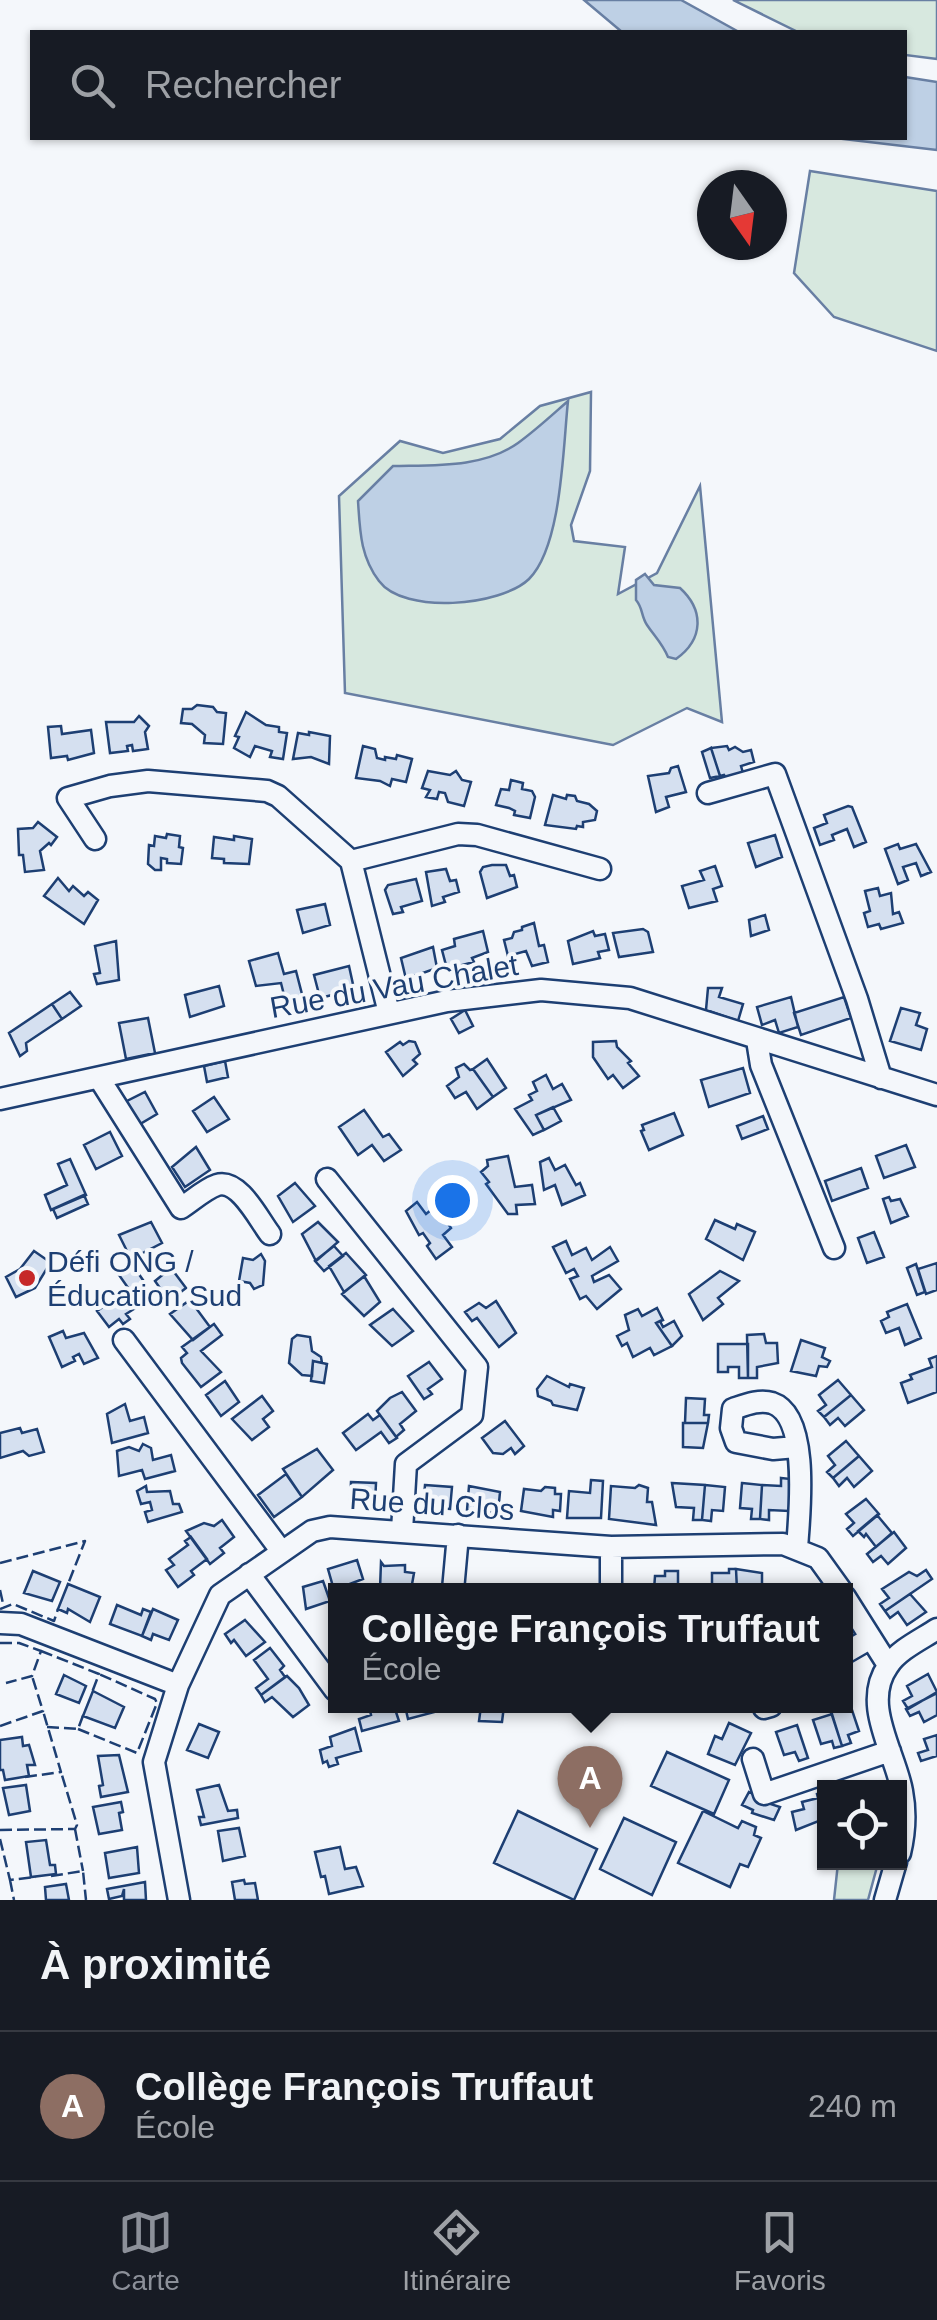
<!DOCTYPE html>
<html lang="fr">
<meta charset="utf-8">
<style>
body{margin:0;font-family:Helvetica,sans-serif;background:#242831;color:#f1f3f6}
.controls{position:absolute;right:30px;bottom:30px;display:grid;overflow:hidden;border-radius:0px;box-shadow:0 2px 8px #0004}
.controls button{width:90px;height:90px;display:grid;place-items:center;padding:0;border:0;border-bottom:2px solid #363941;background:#171b24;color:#f1f3f6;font:50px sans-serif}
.compass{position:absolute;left:697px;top:170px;width:90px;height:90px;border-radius:50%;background:#171b24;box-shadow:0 2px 8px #0004;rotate:166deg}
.you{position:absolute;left:452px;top:1200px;width:35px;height:35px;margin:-25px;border:8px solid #fff;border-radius:50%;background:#1a73e8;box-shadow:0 0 0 15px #1a73e833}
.badge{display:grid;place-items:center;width:65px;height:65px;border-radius:50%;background:#8c9099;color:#fff;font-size:32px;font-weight:700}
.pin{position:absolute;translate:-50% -82px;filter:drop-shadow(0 2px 5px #0008)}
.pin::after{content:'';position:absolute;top:52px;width:35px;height:30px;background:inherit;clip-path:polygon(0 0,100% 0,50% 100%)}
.popup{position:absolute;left:328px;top:1583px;width:525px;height:130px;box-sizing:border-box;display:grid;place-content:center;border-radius:0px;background:#171b24;filter:drop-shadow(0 2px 8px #0005);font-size:32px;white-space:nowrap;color:#9ea1a6}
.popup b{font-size:38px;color:#f1f3f6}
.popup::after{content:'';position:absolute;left:50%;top:100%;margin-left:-20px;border:20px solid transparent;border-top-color:#171b24}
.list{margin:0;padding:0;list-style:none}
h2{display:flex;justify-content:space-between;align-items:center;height:130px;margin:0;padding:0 40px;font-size:42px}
h2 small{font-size:32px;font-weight:400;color:#9ea1a6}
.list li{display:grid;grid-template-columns:65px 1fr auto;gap:30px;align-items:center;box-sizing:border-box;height:150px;padding:0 40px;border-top:2px solid #363941}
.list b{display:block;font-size:38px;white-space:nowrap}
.list p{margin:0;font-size:32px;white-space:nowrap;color:#9ea1a6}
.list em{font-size:32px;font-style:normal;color:#9ea1a6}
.icon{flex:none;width:55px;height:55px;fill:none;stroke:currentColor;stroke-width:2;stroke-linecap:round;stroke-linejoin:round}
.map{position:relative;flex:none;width:937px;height:1900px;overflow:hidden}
.search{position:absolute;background:#171b24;box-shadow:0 2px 8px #0004;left:30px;right:30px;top:30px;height:110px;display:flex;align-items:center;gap:25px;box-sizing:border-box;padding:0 35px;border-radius:0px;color:#9ea1a6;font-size:38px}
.sheet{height:280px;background:#171b24}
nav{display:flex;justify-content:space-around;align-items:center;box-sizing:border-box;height:140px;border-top:2px solid #363941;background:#171b24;font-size:28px;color:#9ea1a6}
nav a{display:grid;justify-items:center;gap:5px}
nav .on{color:#8c9099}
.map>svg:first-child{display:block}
.green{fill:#d7e8df;stroke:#687fa3;stroke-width:2.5}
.water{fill:#bed0e5;stroke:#687fa3;stroke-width:2.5}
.building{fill:#d5e0f0;stroke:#1d3f73;stroke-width:2.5}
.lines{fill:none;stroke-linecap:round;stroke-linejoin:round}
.minor-casing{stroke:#1d3f73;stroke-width:25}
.minor{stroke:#f4f7fb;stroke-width:20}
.fence{stroke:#1d3f73;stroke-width:2.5;stroke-dasharray:12 5;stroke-linecap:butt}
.poi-dot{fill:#c62828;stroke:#f4f7fb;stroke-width:4}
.labels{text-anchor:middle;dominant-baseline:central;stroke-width:8;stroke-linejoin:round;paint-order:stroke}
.street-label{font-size:30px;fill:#1d3f73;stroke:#f4f7fb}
.poi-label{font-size:30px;fill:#1d3f73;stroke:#f4f7fb;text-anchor:start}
</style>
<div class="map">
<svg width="937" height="1900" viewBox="0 0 937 1900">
<rect width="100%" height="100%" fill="#f4f7fb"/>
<!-- green -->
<path class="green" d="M733,0H937V59L905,55L904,32H798Z
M810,171L937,191V351L834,317L794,273Z
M591,392L590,471L571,525L574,541L625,547L618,594L657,573L700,486L722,722L687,708L613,745L345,693L339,496L400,441L443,453L500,439L540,406Z
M838,1863H878L868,1900H834Z"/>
<!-- water -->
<path class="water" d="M584,0H681L739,32H622Z
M905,77L937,82V150L835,138H904Z
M568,401C563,447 562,546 529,579C501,606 404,615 379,581C360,556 360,530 358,501L393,466C434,465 483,468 518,443C536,430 552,415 568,401Z
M645,574L654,585L680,588C704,610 704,639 676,659L668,657C662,643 655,637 647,625C641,616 643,608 636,600V580Z"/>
<!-- building -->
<path class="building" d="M197,705L213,707L217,712L226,713L223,744L204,743L205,735L192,724L181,723L183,709H192Z
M246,712L266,725L279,727V732L287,733L283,759L270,757L272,751L255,746L250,757L234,748L239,737L235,736Z
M139,716L149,726L145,732L148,749L133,751L132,745L127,746L128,751L110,753L106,722H134Z
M61,726L62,734L91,730L94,753L68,760L67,756L51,758L48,727Z
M309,732L330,736L329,764L311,757L293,759L298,733L309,735Z
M363,746L375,749L377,758L385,760V757L396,759L397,755L412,759L406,782L392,779L390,786L380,781L356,778Z
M727,746L729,750L735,747L743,752L751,750L754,762L741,766L743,773L726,778L724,775L720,776L711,748Z
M711,748L720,776L710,778L702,752Z
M678,766L686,792L666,797L669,807L656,812L648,776L669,773L671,768Z
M428,771L450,775L456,771L462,780L471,782L464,806L448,802L445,793L439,792L437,799L426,797L430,790L422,788Z
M511,780L523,783L522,789L532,791L535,797L530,818L514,815L515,811L509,808L496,805L501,789L509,790Z
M553,795L566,799L567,795L575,796L577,801L589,804L597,811L595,820L583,822V827L577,826L576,829L545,825Z
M848,806L852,807L866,842L854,847L847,829L832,835L834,840L820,845L814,828L827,823L824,815Z
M38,822L57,837L51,845L49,843L40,851L44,870L25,872L23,855H19L18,829L33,828Z
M167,834L180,836L179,847L183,848L181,864L167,863V859L161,858V870H155L148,864L149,845L154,846L155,836L166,838Z
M775,835L782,857L756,867L748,843Z
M234,836L252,839L249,864L224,863V859L212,858L214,837L234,840Z
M898,844L900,849L916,844L931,872L921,876L916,863L903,867L908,880L898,884L885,849Z
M492,865H506L510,876L514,875L517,887L487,898L480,872L483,867Z
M715,866L722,886L713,889L717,901L689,908L682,886L704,880L700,871Z
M446,869L450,881L456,880L459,892L443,897L445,902L432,906L426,872Z
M58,878L69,891L73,886L84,896L88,892L98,900L84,924L44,896Z
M416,879L422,901L401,907L403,912L393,914L385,890L388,885Z
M878,888L880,896L891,893L893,914L899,912L903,923L881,929L879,924L868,927L864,913L870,911L865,891Z
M325,904L330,925L303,933L297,910Z
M765,915L769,930L751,936L749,920Z
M534,923L539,946L544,945L548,962L532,966L526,951L508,956L504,940L512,938L514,932L522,930V927Z
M643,929L648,932L653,952L619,957L613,933Z
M483,931L488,952L472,958L474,962L447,969L442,950L455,946L454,939Z
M593,931L595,936L605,934L609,950L598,952L600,958L573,964L568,941Z
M116,941L119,980L97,984L94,974L100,973L95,946Z
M433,947L437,968L406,979L401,958Z
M278,953L284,974L296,971L304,1002L287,1007L281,983L256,986L249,961Z
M349,966L354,989L345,992L344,988L339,989L340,993L320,998L314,975Z
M219,986L224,1006L190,1017L185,995Z
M708,988H722L719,997L743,1004L738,1021L706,1010Z
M70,992L81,1006L62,1019L52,1004Z
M791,997L798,1027L779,1033L775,1020L762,1025L757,1007Z
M844,997L851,1018L801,1035L794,1013Z
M52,1004L62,1019L26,1043L27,1051L20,1056L9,1033Z
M901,1008L920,1013L916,1025L927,1029L921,1050L890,1041Z
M465,1010L473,1026L459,1033L451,1019Z
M148,1018L155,1053L126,1059L119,1023Z
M409,1041L415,1042L420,1054L413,1060L417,1064L403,1076L386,1052L400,1042L403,1045Z
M616,1041L617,1047L631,1061L628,1063L639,1076L623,1088L613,1075L608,1079L593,1057V1042Z
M487,1059L506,1088L493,1097L473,1069Z
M225,1061L228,1077L207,1082L204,1066Z
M464,1064L470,1070L473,1069L493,1097L477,1109L466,1092L455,1098L447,1086L459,1077L456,1068Z
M743,1068L750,1093L709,1107L701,1080Z
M546,1075L553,1089L562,1084L571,1100L536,1115L544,1130L533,1135L515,1109L532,1100L529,1095L537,1091L533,1082Z
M145,1092L157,1114L135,1127L121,1104Z
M214,1097L229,1119L207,1132L193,1111Z
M553,1107L561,1121L544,1130L536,1115Z
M364,1110L383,1137L389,1134L401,1150L384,1161L372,1145L358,1155L339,1127Z
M674,1113L683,1135L649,1150L641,1131L644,1130L642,1125Z
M763,1116L768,1129L742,1139L737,1126Z
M110,1132L122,1156L96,1169L84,1145Z
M906,1145L915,1167L884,1178L876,1156Z
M196,1147L210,1170L185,1187L172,1167Z
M508,1156L515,1187L532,1185L535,1204L516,1205L517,1214H508L486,1184L489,1182L481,1172L488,1166L487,1160Z
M549,1158L555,1170L565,1165L576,1185L580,1183L585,1195L562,1205L555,1185L544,1190L540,1162Z
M70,1159L86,1195L51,1210L45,1195L67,1185L58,1164Z
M861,1168L868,1188L832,1201L825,1181Z
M295,1183L315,1206L293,1222L278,1196Z
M84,1195L88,1204L57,1218L53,1209Z
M889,1197L891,1201L900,1199L908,1216L891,1223L883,1199Z
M417,1202L426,1214L440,1203L446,1211L442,1215L451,1228L443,1235L452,1247L436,1259L427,1246L430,1243L423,1233L419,1235L406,1211Z
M715,1220L735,1229L737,1224L755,1232L743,1260L706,1239Z
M151,1222L162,1243L131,1259L119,1235Z
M318,1222L338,1242L316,1261L302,1234Z
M874,1232L884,1257L867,1263L858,1238Z
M566,1241L572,1255L586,1248L592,1260L610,1247L618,1261L592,1276L594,1282L609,1275L621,1289L597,1309L586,1296L580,1299L570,1279L578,1276L574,1269L566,1273L553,1247Z
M334,1246L343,1256L324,1271L315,1261Z
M34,1251L47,1260L49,1265L35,1288L16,1297L6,1277L20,1269Z
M346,1253L366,1275L344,1292L329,1266Z
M261,1254L265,1261L263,1285L254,1289L250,1283L239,1281L243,1258L253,1260Z
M937,1263V1290L926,1294L918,1269Z
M916,1264L925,1292L917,1295L907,1268Z
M134,1267L145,1283L131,1292L119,1275Z
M171,1268L186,1288L169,1301L155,1281Z
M720,1271L739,1281L718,1298L723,1304L703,1320L689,1294Z
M364,1276L380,1302L364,1316L342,1294Z
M123,1293L134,1309L126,1314L130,1319L123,1324L119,1319L109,1327L97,1311Z
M190,1300L210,1327L193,1340L170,1314Z
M496,1301L516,1333L499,1347L477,1318L472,1321L465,1312L479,1303L486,1308Z
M907,1304L921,1338L905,1345L899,1328L886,1333L881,1321L889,1317L887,1312Z
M657,1308L663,1320L656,1323L672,1346L654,1355L650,1348L633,1357L627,1343L622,1346L617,1336L629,1330L625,1315L638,1309L642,1316Z
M393,1309L413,1331L392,1346L370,1325Z
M660,1321L663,1327L674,1321L682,1336L672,1346L656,1323Z
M214,1324L222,1335L201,1351L221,1372L201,1387L182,1363L181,1358L187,1353L182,1347Z
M63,1331L66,1338L84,1333L98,1358L84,1364L79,1354L73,1357L75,1361L62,1367L49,1337Z
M764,1334L766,1343H777L778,1363L757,1367V1378H748L747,1335Z
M297,1335L310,1337L312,1351L321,1357L322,1363L313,1361L312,1376L302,1375L289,1363L292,1339Z
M801,1340L825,1348L822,1357L830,1361L827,1367L819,1366L816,1376L791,1371Z
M718,1344H748V1378H739V1367H728V1372H718Z
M937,1356V1392L908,1403L901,1383L912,1379L910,1375L932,1367L929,1359Z
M313,1361L327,1364L324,1383L311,1381Z
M429,1362L442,1379L428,1389L432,1394L424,1399L408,1376Z
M547,1376L569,1387L570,1384L584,1388L577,1410L553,1405L551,1401L538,1396L537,1389Z
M838,1380L851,1395L824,1417L818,1411L826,1405L819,1395Z
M225,1381L239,1402L221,1416L206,1395Z
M402,1392L416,1411L400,1424L404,1430L396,1437L377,1411L390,1398Z
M851,1395L864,1410L845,1426L838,1418L830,1425L824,1417Z
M262,1396L273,1411L263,1419L269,1427L252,1440L232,1419Z
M686,1398L705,1399L704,1415H709L708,1423H685Z
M125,1404L130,1421L144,1417L148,1433L112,1443L107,1414Z
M368,1414L373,1420L380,1415L397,1438L389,1443L381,1432L356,1450L343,1433Z
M505,1421L524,1446L515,1454L511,1448L503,1454L493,1453L482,1438Z
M683,1423H708L703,1448L683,1447Z
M20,1428L22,1433L37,1429L44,1452L29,1456L23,1451L0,1458V1433Z
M846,1441L859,1456L833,1478L827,1472L835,1465L828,1456Z
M143,1444L151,1448L153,1460L171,1455L175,1471L145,1479L142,1470L119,1476L117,1451L129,1447L139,1451Z
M317,1449L333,1470L302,1497L283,1469Z
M859,1456L872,1471L854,1487L847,1478L839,1486L833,1478Z
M286,1474L302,1497L274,1517L258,1495Z
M781,1478L791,1479L789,1511L769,1510V1520L760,1519L762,1485L781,1486Z
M591,1480L603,1481L601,1518H567L569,1491L590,1493Z
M351,1482L376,1483L375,1504L350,1503Z
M672,1483L705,1485L702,1520H693L694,1508L676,1507Z
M742,1483L762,1485L760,1519H751L752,1509L740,1508Z
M425,1485L452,1487L450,1509L423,1507Z
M639,1485L648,1488L647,1502H652L656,1525L609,1519L611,1486L635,1488Z
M705,1485L725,1487L723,1511L712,1510L711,1521L702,1520Z
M146,1486L147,1492L170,1491L173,1504H179L182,1512L148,1522L145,1512L152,1510L150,1502L141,1504L137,1491Z
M469,1486L500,1492L498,1513L467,1510Z
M545,1487L555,1488V1494H561L560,1511L553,1510V1517L521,1511L524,1489L541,1491Z
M866,1499L879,1514L853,1536L847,1529L854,1523L846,1514Z
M877,1515L892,1533L876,1547L866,1534L864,1537L858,1531Z
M222,1520L234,1537L220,1548L224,1553L210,1564L186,1531L204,1523L214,1526Z
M894,1532L906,1548L888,1564L881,1556L873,1562L867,1554Z
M191,1537L207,1559L191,1571L194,1575L178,1587L166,1570L174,1565L169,1559L188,1545L185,1541Z
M357,1560L363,1579L334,1590L328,1569Z
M381,1562L384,1566L405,1565V1572L414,1573L411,1590L380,1589Z
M729,1569H736L737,1590H712V1573H729Z
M736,1569L762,1573V1590H737Z
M926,1570L932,1579L885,1611L880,1604L889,1598L882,1589L909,1572L917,1576Z
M33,1571L60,1582L52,1601L24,1593Z
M665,1571H678V1590H654L655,1576H665Z
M323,1581L330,1601L306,1609L303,1587Z
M68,1584L100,1597L90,1622L68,1609L67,1613L58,1609Z
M910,1594L926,1612L907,1625L898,1612L890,1618L885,1611Z
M117,1605L141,1615L143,1609L151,1612L142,1636L110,1624Z
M153,1609L178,1620L169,1640L153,1634L151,1640L142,1636Z
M245,1620L265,1642L246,1656L234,1640L231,1643L225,1634Z
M270,1648L284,1666L280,1670L285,1677L261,1695L256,1688L268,1679L254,1660Z
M928,1674L937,1692L908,1709L903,1701L912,1696L907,1686Z
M64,1675L86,1686L79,1703L56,1694Z
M287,1676L299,1688L309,1705L293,1717L272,1697L265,1702L261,1695Z
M93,1691L124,1707L115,1728L83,1716Z
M937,1693V1715L924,1722L919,1712L910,1716L906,1709Z
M369,1706H394L399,1721L362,1731L359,1719L371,1715Z
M405,1706H445L446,1709L408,1719Z
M481,1706H504L502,1722L479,1721Z
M829,1706H839L841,1710L851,1707L859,1731L848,1735L851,1743L842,1746Z
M832,1714L842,1746L834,1748L832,1741L821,1744L813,1720Z
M729,1723L751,1733L735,1765L708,1754L715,1736L722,1739Z
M199,1724L219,1732L208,1758L187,1750Z
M797,1725L808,1758L799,1761L795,1752L784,1755L776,1732Z
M355,1728L361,1751L336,1758L338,1764L329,1767L327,1761L323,1763L320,1750L332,1746L330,1737Z
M937,1735V1756L921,1761L918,1753L928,1750L924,1739Z
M22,1737L23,1746L29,1745L35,1765H27L29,1776L5,1780L3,1770H0V1740Z
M667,1752L729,1780L714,1814L651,1786Z
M119,1755L128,1792L101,1797L99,1786L103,1785L98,1756Z
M26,1785L30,1811L9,1815L3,1788Z
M219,1785L228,1811L237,1810L238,1818L201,1825L199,1817H204L197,1790Z
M824,1791V1819L796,1830L792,1812L804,1809L802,1802L818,1798L817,1794Z
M749,1792L759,1797L758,1800L780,1807L774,1820L752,1813L753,1810L742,1805Z
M121,1802L123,1812L119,1813L122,1830L99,1834L93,1807Z
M518,1811L597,1849L574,1900L494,1863Z
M703,1811L738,1828L742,1821L756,1827L754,1835L761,1838L748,1867L740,1864L730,1887L678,1863Z
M624,1818L676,1842L652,1895L600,1869Z
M239,1828L245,1856L223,1861L218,1831Z
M46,1840L50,1865H55L56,1874L31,1877L26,1842Z
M137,1847L139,1873L109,1878L105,1853Z
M340,1847L345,1869L356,1867L363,1886L329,1894L325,1876L321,1877L315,1852Z
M244,1880L245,1884L255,1883L258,1900H235L232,1882Z
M145,1882L146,1900H124V1889L122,1896L109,1899L107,1889Z
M66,1884L69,1900H46L45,1887Z"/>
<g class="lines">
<!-- minor casing -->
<g class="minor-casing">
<path id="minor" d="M708,793L775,774L857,999L881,1078
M95,839L68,798L110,786L148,781L267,791L278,796L351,861L389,1013
M351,861L458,834L477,835L600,869
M757,1040L761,1065L834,1248
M99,1078L181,1208C192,1201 205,1189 217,1185C239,1178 259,1220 270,1234
M0,1099L447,1001L541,990L630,998L937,1095
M327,1179L477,1367L472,1415L406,1464L402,1531
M124,1340L282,1552
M796,1447L773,1449L736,1442L731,1428L733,1409C745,1405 759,1399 772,1403C811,1416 799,1517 797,1548
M611,1547V1590
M249,1574L335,1690
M453,1590L458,1535
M845,1597L888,1665
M0,1623L21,1624L178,1685
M845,1653L871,1638
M764,1708L771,1706
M753,1759L764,1794L890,1751
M900,1853C905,1832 906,1812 902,1791C895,1752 861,1704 888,1666C898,1650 922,1639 937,1629
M179,1900L154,1762L178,1685L220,1595L312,1531L330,1527L611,1547L783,1544L818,1558L841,1590
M885,1900L896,1862"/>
</g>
<!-- minor -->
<use href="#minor" class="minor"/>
<!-- fence -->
<path class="fence" d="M0,1563L85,1541L68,1584
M0,1590L4,1608
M0,1609L13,1604L54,1621L58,1609
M0,1643H19L41,1651L32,1676L6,1683
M41,1651L99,1674L91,1695
M0,1726L43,1711L32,1676
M47,1727L78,1729L84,1713
M78,1729L137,1753L157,1703L155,1699L99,1674
M25,1777L61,1772L43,1711
M75,1829L83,1871
M0,1830L75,1829L77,1825L61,1772
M0,1839L10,1880L36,1877
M51,1876L83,1871L86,1900
M10,1880L14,1900"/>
</g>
<!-- markers -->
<circle class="poi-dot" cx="27" cy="1278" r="10"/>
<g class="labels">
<!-- street labels -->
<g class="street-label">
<text transform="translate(394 986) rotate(-10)">Rue du Vau Chalet</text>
<text transform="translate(432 1504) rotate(4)">Rue du Clos</text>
</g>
<!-- poi labels -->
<g class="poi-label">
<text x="47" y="1261">Défi ONG /<tspan x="47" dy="34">Éducation Sud</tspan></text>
</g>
</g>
</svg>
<div class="controls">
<button><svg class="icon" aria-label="locate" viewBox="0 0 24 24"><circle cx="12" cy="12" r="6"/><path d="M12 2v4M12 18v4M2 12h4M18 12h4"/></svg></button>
</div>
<svg class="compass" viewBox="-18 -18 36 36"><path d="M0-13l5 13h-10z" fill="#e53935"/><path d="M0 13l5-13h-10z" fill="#9ea1a6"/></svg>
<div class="you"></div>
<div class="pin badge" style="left:590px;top:1828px;background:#8d6e63">A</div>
<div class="popup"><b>Collège François Truffaut</b>École</div>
<div class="search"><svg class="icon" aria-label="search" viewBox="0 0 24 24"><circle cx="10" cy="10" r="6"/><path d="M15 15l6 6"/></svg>Rechercher</div>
</div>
<section class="sheet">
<h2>À proximité<small></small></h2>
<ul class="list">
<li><span class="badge" style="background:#8d6e63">A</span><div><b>Collège François Truffaut</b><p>École</p></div><em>240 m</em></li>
</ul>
</section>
<nav>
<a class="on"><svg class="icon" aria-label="map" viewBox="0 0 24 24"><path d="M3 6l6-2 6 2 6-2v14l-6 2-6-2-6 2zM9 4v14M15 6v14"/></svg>Carte</a>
<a><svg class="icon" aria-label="directions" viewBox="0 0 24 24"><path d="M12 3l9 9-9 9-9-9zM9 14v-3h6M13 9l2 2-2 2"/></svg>Itinéraire</a>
<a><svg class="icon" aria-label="saved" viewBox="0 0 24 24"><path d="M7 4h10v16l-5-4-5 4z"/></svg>Favoris</a>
</nav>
